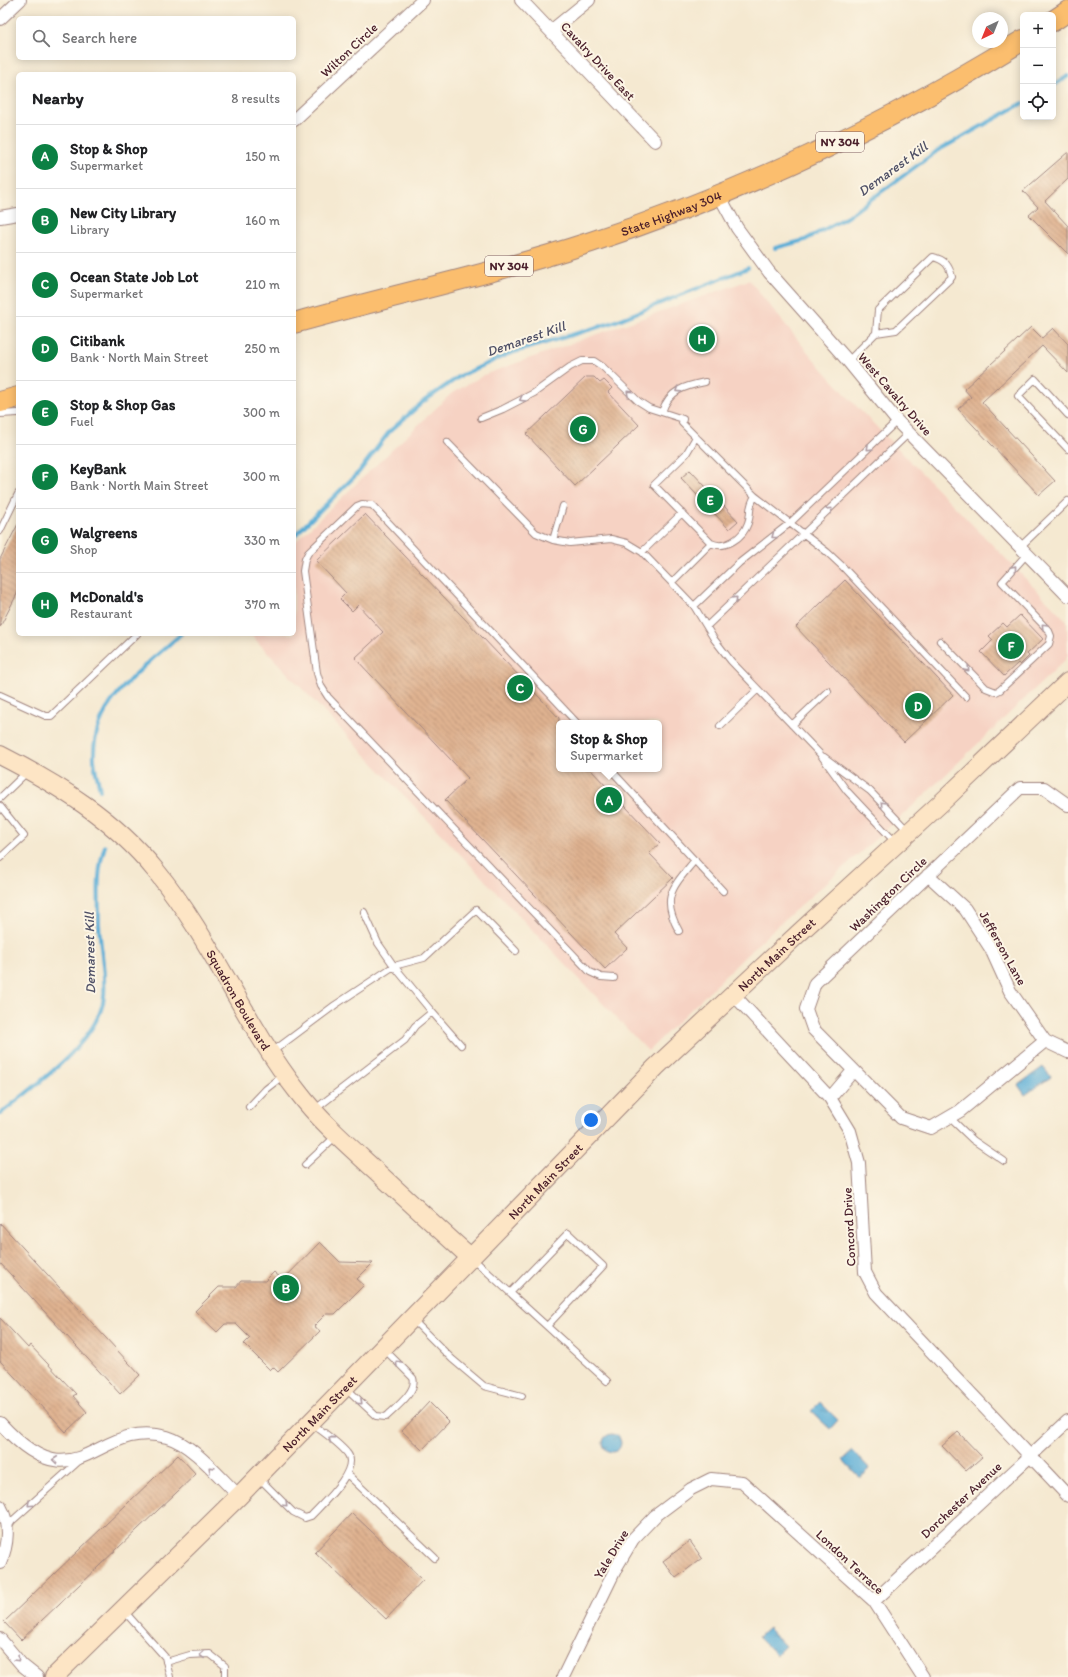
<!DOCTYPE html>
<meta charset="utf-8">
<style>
body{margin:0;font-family:Itim,sans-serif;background:#f2f2f2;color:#202124}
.controls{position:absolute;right:12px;top:12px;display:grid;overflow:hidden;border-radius:6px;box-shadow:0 2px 10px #0003}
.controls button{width:36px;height:36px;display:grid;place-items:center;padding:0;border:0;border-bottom:1px solid #e0e0e0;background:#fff;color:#202124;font:20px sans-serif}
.compass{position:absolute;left:972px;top:12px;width:36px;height:36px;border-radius:50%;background:#fff;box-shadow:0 2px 10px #0003;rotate:223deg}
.you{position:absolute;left:591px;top:1120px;width:14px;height:14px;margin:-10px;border:3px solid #fff;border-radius:50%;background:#1a73e8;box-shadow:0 0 0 6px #1a73e833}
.badge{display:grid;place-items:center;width:26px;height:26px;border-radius:50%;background:#0b8043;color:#fff;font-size:13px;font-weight:700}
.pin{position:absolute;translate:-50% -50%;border:2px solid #fff;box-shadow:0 1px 4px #0006}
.popup{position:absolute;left:556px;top:720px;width:106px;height:52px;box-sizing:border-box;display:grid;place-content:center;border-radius:6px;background:#fff;filter:drop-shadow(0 1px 3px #0005);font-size:13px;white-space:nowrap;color:#757577}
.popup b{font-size:15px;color:#202124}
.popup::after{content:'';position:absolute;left:50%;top:100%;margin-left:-8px;border:8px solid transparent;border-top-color:#fff}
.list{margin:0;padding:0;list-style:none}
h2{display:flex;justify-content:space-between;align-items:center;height:52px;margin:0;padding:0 16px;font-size:17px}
h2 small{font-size:13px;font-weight:400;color:#757577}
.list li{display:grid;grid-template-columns:26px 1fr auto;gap:12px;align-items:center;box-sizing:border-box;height:64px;padding:0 16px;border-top:1px solid #e0e0e0}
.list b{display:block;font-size:15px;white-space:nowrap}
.list p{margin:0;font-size:13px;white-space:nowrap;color:#757577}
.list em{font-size:13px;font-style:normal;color:#757577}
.icon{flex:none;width:22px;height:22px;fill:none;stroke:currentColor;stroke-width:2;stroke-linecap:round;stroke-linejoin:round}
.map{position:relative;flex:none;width:1068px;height:1677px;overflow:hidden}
.search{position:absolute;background:#fff;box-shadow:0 2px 10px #0003;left:16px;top:16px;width:280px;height:44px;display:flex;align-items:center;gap:10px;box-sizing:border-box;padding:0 14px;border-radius:6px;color:#757577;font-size:15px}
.panel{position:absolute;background:#fff;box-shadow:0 2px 10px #0003;left:16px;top:72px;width:280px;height:564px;border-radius:6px}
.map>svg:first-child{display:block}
.built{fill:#f6d2c3;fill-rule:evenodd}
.water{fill:url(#water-ripples);stroke:#536681}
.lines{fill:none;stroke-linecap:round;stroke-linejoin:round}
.stream{stroke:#5caed7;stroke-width:4}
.building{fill:url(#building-back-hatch)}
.lane-casing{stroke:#a0847e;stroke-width:8}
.street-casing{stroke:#a0847e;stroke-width:14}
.secondary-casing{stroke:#a0847e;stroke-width:20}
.primary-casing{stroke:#a0847e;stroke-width:22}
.lane{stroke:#fff;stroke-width:6}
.street{stroke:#fff;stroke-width:12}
.secondary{stroke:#fde5c5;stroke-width:18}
.primary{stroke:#fbbe6e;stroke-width:20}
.oneway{stroke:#ae9aa0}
.labels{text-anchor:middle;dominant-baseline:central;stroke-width:4;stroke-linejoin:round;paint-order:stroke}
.shield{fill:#fcf5e5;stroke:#7f5f63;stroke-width:1}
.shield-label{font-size:12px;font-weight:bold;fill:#4a1f2b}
.street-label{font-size:13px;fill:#4a1f2b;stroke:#fcf5e5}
.water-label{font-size:14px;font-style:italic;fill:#505167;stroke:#fcf5e5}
</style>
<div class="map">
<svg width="1068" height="1677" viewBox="0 0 1068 1677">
<defs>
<pattern id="water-ripples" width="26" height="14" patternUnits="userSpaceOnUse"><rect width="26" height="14" fill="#5caed7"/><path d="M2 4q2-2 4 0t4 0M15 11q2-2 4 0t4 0" fill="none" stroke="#4e8daf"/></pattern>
<pattern id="building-back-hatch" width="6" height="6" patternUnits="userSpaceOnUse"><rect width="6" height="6" fill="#dfb290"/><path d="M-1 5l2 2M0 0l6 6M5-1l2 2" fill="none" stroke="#b79076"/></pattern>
</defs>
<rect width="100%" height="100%" fill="#fcf5e5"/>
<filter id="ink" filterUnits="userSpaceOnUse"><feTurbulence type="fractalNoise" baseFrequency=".025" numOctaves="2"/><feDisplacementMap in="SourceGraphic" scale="8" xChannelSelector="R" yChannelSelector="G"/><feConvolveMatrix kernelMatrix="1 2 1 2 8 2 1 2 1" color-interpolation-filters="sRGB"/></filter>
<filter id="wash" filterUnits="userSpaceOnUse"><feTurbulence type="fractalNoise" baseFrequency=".012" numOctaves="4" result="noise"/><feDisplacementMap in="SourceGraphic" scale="16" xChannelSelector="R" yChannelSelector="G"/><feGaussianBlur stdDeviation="0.9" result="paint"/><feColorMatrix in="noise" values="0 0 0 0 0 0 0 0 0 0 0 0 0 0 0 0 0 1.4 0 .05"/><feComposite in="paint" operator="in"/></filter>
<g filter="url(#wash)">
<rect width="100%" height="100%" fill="#f5e9d1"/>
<!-- built -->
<path class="built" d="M749,280L811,356L858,408L1067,621L1068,654L1066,659L915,804L766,936L648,1051L250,634H294V543L452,393L486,374ZM559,723H659V769H559Z"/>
<!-- water -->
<path class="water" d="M1043,1067L1051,1077L1025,1095L1018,1085Z
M820,1402L838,1420L830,1429L811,1411Z
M603 1443a9 9 0 1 1 18 0a9 9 0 1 1-18 0Z
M853,1451L870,1469L860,1478L843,1460Z
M768,1628L785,1646L776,1655L758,1637Z"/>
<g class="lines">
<!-- stream -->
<path class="stream" d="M1053,86L1068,76
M775,248L805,240L847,217L937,151L1023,103
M294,536L359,472L389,432L424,401L460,376L508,354L611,323L748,268
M100,790C98,778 93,765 94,754C94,700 145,667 181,634
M0,1114C32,1088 101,1040 104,996C106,972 100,948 99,924C99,897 96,872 105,846"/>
</g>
<g id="blocks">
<!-- building -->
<path class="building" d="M1068,152V179L1045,201L1068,226V254L1029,215L1038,207L1023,191Z
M1031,327L1042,338L1053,328L1068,344V373L1042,346L982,402L1055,481L1039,495L958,409L971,397L964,389Z
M586,377H594L600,383L604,380L612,388L608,392L639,425L575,486L526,434Z
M690,470L738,521L729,529L681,478Z
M365,514L559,718V769H590L660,843L649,853L673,878L614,934L627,948L605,969L445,800L468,778L355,658L383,632L358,605L352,611L340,599L346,593L316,561Z
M18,524V592L0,627V559Z
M845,580L953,695L904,742L796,627Z
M1020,615L1043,639L1027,654L1029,656L1020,665L1018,663L1004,676L981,652L993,640L989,636L1003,623L1007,627Z
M0,1223L140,1375L120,1394L0,1263Z
M320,1242L340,1262L373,1263L357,1279L364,1285L335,1314H326L314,1326L320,1331L278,1372L273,1367L270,1370L244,1344L250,1338L236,1324H225L217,1332L195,1311L219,1287H236L241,1281H265L274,1272L283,1280Z
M0,1318L28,1348L30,1345L47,1363L76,1394L73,1396L87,1412L66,1432L0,1361Z
M429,1402L449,1422L422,1450L402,1431Z
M958,1432L982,1457L966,1471L942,1446Z
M178,1455L196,1474L21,1640L4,1622Z
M352,1513L423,1580L386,1619L315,1552Z
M690,1541L702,1558L676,1578L663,1561Z"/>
</g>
</g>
<g filter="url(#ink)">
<use href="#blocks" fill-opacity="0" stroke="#a0847e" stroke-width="1"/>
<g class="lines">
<!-- lane casing -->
<g class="lane-casing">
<path id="lane" d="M848,361L876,333L878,310L933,257C945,260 949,265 952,277L896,330L876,333
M662,412C669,390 685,386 705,382
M0,414L18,413
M1068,415L1035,379L1018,396L1068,449
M481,418L503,409L534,393L570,367L582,361H594L603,367L638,401L649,408L683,419L682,423L755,496L827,552L842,566L966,697
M696,437L686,454L654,485L711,543C725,550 743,538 748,523C752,512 747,509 755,496
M447,442L536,533L553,540L570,543L611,539L627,543L642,552L694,606L714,639L731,661L820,754L847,791L896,843
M0,531L18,494
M553,540L563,506
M1020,547L1068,501
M642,552L682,513
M672,582L711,543
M694,606L739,563L790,523L897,421
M707,626L909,433
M940,641L986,688L996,692L1000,690L1049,644L1051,636L1049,631L1002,582L1027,554
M0,695L46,716H51L137,634
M577,723L372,505L362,504L357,506L308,553L305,559L303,571L317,673L321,686L328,697L590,972L601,977L614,978
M792,725L828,691
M720,726L758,689
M824,757L870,791L908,831
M610,769L723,891
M0,798L28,771
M0,806L24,836L0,858
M679,931C660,897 673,887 695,860
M432,1012L461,1045
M272,1052L335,1005L394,966L424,958L476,910L516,951
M249,1107L266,1089L284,1075
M314,1110L405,1040L415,1026L432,1012L394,966L378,943L364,912
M949,1117L973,1140L1004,1161
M305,1165L336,1136
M472,1258L607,1381
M511,1292L568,1233L603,1266L547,1326
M413,1320L452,1359L484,1386L522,1396
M346,1388L376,1416L386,1417C395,1408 418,1391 413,1378L384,1349
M347,1474L435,1558
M259,1478L293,1512L305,1518L311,1516C322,1504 361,1469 347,1453C338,1442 323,1432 311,1423
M8,1527L12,1521L79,1461
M124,1611L165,1657L170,1677
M166,1662L190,1655L210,1654L225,1666V1677"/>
</g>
<!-- street casing -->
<g class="street-casing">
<path id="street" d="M521,0L655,141
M0,19L20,0
M551,31L589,0
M294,120L423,0
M719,195L737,228L769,272L848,361L897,421L1068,596
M0,217L18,214
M1068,805L1044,788H1020L815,983L806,1009L813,1029L901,1118L931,1128L960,1111L1045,1041L1068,1052
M928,875L965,909L991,949L1010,991L1045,1041
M733,994L830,1098L850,1131L859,1163L865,1272L876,1293L1068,1496
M830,1098L853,1071
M0,1423C79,1510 95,1417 167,1437C194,1445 219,1477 239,1496
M0,1506C10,1524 8,1545 0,1563
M874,1601L1068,1421
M0,1639L22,1665L37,1677
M563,1677L617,1566L633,1539L655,1516L691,1489L711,1479L742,1482L874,1601L923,1677"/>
</g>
<!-- secondary casing -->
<g class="secondary-casing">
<g id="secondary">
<path id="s1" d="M0,755C59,785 114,819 156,871C212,939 244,1023 298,1092C320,1121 348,1145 374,1169C406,1199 438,1228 470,1257"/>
<path id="s2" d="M54,1677L239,1496L656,1067L799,933L942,802L1068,682"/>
</g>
</g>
<!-- primary casing -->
<g class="primary-casing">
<g id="primary">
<path d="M1053,21L1068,11"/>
<path id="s3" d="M294,323C393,295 494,274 591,242C743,192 888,124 1023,40"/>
<path d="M0,402L18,397"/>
</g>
</g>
<!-- lane -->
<use href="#lane" class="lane"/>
<!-- street -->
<use href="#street" class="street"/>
<!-- secondary -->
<use href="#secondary" class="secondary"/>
<!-- primary -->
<use href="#primary" class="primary"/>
</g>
<!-- one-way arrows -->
<defs><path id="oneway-chevron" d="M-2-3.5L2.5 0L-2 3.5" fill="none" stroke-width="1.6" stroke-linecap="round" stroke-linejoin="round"/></defs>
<g class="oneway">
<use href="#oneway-chevron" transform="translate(678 390) rotate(147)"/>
<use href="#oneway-chevron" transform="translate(629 393) rotate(-137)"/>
<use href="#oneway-chevron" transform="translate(522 399) rotate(152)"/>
<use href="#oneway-chevron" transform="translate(869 448) rotate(136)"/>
<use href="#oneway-chevron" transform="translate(830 510) rotate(-44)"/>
<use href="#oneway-chevron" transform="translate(774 536) rotate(142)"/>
<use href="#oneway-chevron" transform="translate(1014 568) rotate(-49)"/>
<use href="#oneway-chevron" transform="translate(735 599) rotate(-44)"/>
<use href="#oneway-chevron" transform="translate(1044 626) rotate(-134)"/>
<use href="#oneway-chevron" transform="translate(967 669) rotate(46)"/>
<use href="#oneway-chevron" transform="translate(883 804) rotate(-134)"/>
<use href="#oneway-chevron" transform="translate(398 1363) rotate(-135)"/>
<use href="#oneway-chevron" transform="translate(360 1402) rotate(43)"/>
<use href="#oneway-chevron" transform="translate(331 1439) rotate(-140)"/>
<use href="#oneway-chevron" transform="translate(55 1460) rotate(-174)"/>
<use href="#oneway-chevron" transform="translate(211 1469) rotate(-136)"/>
<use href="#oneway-chevron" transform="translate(30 1504) rotate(137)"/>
<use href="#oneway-chevron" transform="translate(285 1504) rotate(45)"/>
<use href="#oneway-chevron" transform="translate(202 1655) rotate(178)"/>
<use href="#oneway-chevron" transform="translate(17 1659) rotate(46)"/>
</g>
</g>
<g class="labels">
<!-- shield labels -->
<g class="shield">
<rect x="816" y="132" width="48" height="20" rx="3"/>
<rect x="485" y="256" width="48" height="20" rx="3"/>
</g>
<g class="shield-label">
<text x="840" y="142">NY 304</text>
<text x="509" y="266">NY 304</text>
</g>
<!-- street labels -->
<g class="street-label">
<text transform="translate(349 50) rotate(-43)">Wilton Circle</text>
<text transform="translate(598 61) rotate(47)">Cavalry Drive East</text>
<text stroke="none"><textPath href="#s3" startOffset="393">State Highway 304</textPath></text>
<text transform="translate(895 394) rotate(49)">West Cavalry Drive</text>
<text transform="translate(888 894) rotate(-44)">Washington Circle</text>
<text transform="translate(1003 948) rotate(61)">Jefferson Lane</text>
<text stroke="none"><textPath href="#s2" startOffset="1022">North Main Street</textPath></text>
<text stroke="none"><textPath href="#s1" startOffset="349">Squadron Boulevard</textPath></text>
<text stroke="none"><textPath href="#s2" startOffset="698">North Main Street</textPath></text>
<text transform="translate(849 1227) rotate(-93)">Concord Drive</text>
<text stroke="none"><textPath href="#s2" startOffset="374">North Main Street</textPath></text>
<text transform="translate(961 1500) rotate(-43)">Dorchester Avenue</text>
<text transform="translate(611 1554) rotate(-59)">Yale Drive</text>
<text transform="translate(850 1562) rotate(43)">London Terrace</text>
</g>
<!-- water labels -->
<g class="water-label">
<text transform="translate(893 169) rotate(-36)">Demarest Kill</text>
<text transform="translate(526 339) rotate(-19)">Demarest Kill</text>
<text transform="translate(90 953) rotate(-91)">Demarest Kill</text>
</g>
</g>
</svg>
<div class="controls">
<button>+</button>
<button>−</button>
<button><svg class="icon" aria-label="locate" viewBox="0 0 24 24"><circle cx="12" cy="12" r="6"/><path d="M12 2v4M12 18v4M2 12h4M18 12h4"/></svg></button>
</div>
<svg class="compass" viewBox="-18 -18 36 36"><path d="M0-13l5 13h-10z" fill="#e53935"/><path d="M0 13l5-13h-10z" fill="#757577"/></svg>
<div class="you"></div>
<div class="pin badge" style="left:609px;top:800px">A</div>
<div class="popup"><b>Stop &amp; Shop</b>Supermarket</div>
<div class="pin badge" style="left:286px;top:1288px">B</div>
<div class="pin badge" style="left:520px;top:688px">C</div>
<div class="pin badge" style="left:918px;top:706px">D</div>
<div class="pin badge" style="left:710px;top:500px">E</div>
<div class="pin badge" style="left:1011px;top:646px">F</div>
<div class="pin badge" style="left:583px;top:429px">G</div>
<div class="pin badge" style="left:702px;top:339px">H</div>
<div class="search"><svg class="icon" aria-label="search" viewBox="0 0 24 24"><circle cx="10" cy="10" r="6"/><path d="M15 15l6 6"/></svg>Search here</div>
<section class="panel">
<h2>Nearby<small>8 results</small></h2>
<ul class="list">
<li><span class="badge">A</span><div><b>Stop &amp; Shop</b><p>Supermarket</p></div><em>150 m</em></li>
<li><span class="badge">B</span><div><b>New City Library</b><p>Library</p></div><em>160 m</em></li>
<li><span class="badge">C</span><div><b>Ocean State Job Lot</b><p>Supermarket</p></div><em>210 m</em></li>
<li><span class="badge">D</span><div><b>Citibank</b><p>Bank · North Main Street</p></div><em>250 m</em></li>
<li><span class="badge">E</span><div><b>Stop &amp; Shop Gas</b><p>Fuel</p></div><em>300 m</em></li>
<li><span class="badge">F</span><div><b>KeyBank</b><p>Bank · North Main Street</p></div><em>300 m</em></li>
<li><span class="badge">G</span><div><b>Walgreens</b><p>Shop</p></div><em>330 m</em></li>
<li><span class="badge">H</span><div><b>McDonald's</b><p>Restaurant</p></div><em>370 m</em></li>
</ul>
</section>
</div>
